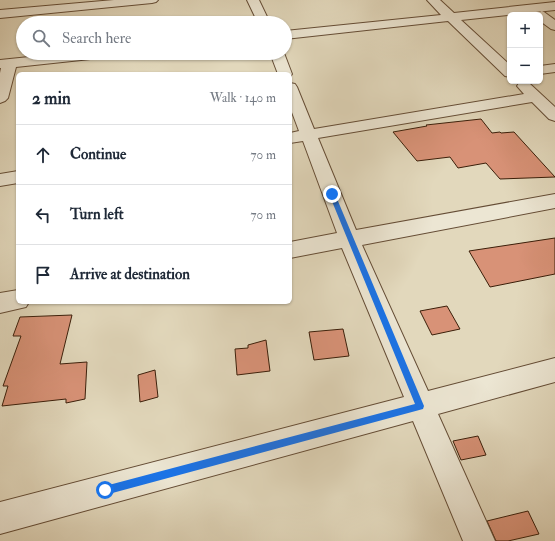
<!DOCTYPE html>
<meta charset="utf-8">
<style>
body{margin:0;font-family:"IM FELL Double Pica",serif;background:#f6f6f7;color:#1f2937}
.controls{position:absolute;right:12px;top:12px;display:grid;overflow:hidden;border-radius:6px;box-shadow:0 1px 3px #0004}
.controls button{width:36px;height:36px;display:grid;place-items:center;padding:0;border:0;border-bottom:1px solid #e0e1e3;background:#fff;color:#1f2937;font:20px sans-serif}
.stop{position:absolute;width:12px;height:12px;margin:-9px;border:3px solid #1a73e8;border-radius:50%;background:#fff}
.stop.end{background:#1a73e8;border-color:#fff;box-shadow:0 1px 4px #0008}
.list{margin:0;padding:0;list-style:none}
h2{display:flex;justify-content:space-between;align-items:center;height:52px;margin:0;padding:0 16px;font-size:17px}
h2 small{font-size:13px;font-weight:400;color:#747a83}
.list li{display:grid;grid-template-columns:26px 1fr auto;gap:12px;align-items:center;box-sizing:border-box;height:60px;padding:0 16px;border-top:1px solid #e0e1e3}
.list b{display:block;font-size:15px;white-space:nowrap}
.list em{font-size:13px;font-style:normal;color:#747a83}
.icon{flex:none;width:22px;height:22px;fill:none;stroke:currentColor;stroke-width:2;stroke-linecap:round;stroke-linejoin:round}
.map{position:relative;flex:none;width:555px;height:541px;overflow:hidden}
.search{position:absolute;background:#fff;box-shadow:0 1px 3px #0004;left:16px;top:16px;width:276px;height:44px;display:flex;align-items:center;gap:10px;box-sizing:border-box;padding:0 14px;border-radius:22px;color:#747a83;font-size:15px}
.panel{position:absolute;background:#fff;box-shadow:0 1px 3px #0004;left:16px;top:72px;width:276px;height:232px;border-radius:6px}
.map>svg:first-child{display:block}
.building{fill:#d89277;stroke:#3b1f0a}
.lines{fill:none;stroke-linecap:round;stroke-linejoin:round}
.minor-casing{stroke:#654d36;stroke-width:2}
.minor{fill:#ece6d3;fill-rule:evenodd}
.route{fill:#1a73e8}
</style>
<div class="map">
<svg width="555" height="541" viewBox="0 0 555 541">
<rect width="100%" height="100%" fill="#e2d8bc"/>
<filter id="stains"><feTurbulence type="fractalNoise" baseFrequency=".005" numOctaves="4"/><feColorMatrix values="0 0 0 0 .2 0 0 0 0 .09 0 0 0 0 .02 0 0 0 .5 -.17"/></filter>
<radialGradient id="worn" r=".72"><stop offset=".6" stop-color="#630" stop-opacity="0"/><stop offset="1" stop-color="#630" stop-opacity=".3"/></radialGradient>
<!-- building -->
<path class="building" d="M481,119L492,133L500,132L501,133L514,132L555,177L500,179L486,163L458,168L450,157L417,161L393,132L427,126L426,125Z
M555,238V274L490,287L469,251Z
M447,306L460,329L432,335L420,311Z
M72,315L60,364L87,362L85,399L66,403V399L2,406L8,386H3L21,336H13L20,317Z
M343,329L349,356L314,360L309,332Z
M266,340L270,371L237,375L235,349L248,348V345Z
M155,370L158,397L140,402L138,375Z
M478,436L486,455L461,460L453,441Z
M528,511L539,534L508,541H496L487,521Z"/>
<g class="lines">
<!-- minor casing -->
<g class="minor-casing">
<path id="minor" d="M114,0H158L156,2L152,3L0,18V10Z
M247,0H259L270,23H258Z
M427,0H440L454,13L555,2V10L461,20L510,65V77L505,76L448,21L285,39V31L441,15Z
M540,11L544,12L555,20V30L551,29L540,21V15H534L536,12Z
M68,53H116L114,56L109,57L16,67L8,98L5,101L0,103V73L1,68H0V60Z
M270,53H284L292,74L290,77V74H278Z
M555,64V72L540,74V66Z
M524,82L529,83L555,107V121L549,119L532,102L318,138L356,230L555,194V208L362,245L428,391L555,358V382L438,414L495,541H463L413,421L0,534V502L404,397L342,248L290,258V242L337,233L303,141L290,143V133L299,131L290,107V83L295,84L297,87L314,129L524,94L517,86L519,83Z
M18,171V183L0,186V174Z
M18,290V302H29L26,307L0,313V293Z"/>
</g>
<!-- minor -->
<use href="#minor" class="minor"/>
</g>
<!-- route -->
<path class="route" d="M330,193L335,194L424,406L423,409L105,495L102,493L100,490L102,487L105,486L415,404L329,194Z"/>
<rect width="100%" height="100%" filter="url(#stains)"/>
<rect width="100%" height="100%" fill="url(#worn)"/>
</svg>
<div class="controls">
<button>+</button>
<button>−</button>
</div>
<div class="stop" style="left:105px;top:490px"></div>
<div class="stop end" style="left:332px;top:194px"></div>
<div class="search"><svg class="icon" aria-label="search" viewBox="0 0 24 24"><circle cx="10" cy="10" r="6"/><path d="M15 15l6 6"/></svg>Search here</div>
<section class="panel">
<h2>2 min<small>Walk · 140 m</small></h2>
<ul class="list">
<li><svg class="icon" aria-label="ahead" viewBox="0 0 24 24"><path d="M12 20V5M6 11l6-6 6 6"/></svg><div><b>Continue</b></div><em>70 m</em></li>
<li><svg class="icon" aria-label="left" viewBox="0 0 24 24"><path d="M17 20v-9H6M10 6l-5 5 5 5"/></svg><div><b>Turn left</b></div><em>70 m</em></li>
<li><svg class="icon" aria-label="arrive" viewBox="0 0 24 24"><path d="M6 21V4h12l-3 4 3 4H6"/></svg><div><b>Arrive at destination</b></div></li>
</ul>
</section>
</div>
